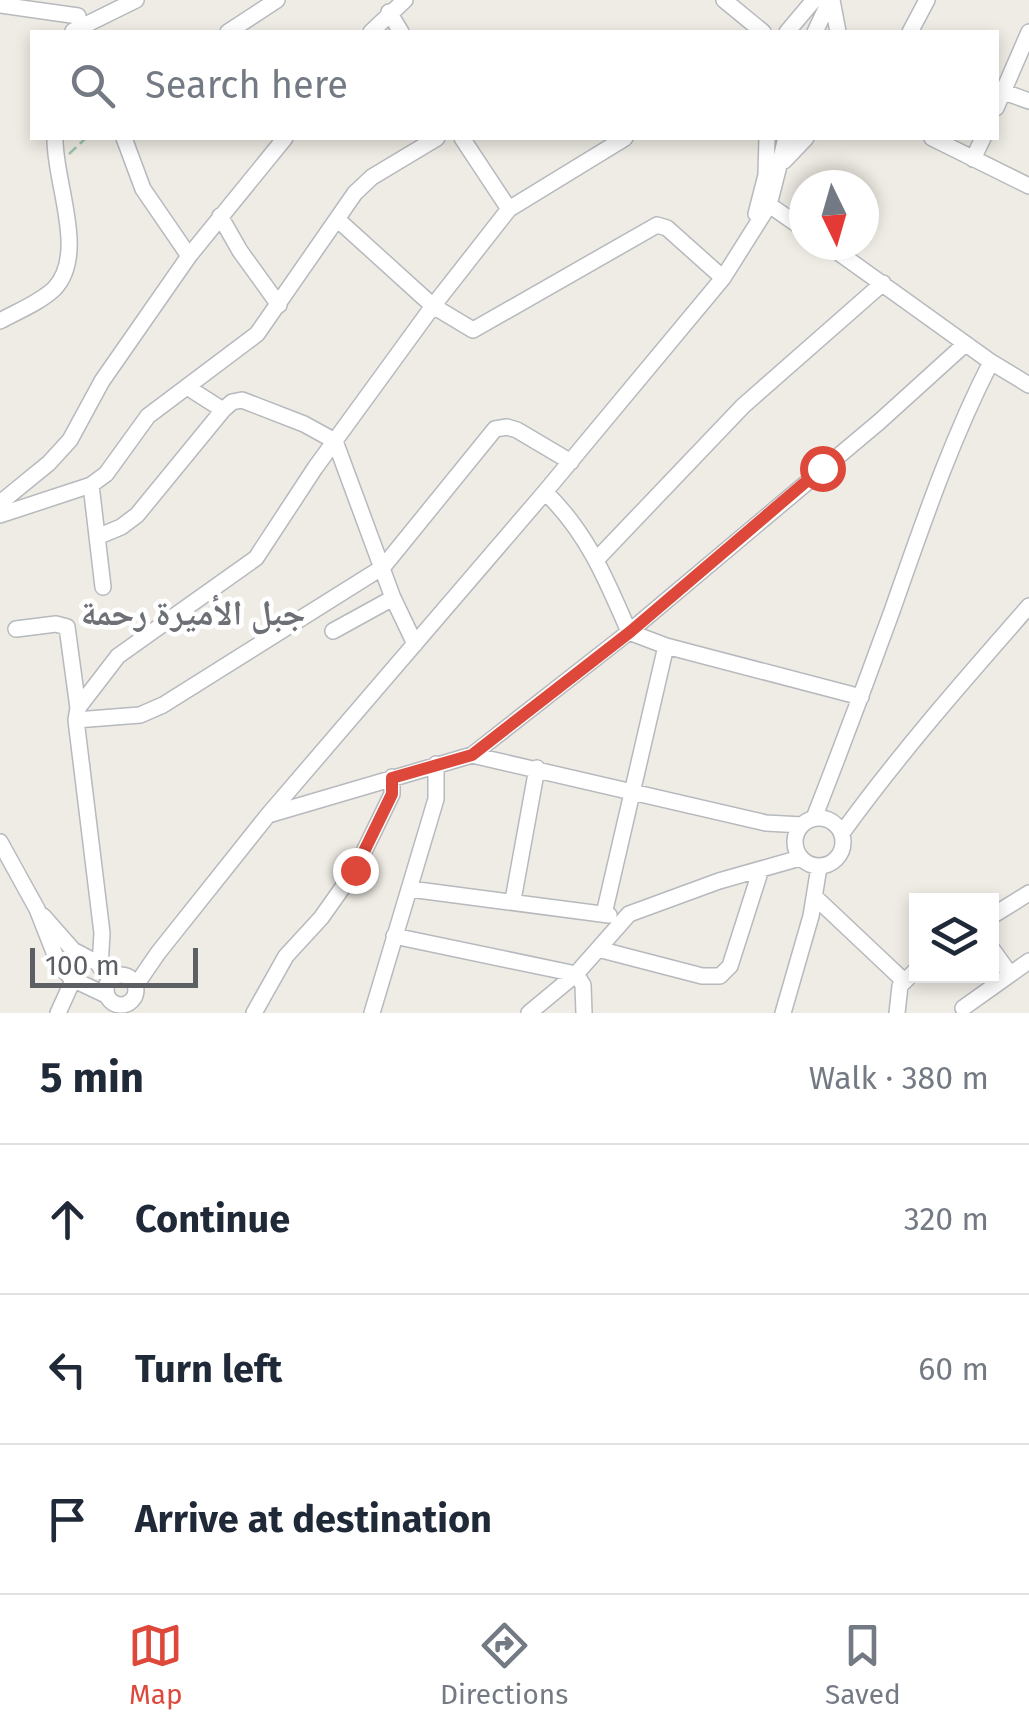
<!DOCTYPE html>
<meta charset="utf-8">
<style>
body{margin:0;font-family:"Fira Sans","Noto Naskh Arabic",sans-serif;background:#f2f2f3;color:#1f2937}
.controls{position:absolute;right:30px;bottom:30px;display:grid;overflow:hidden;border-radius:0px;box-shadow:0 5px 15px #0003}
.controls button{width:90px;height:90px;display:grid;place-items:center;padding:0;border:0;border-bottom:2px solid #e0e1e3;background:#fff;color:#1f2937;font:50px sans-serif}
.compass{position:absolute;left:789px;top:170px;width:90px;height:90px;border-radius:50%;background:#fff;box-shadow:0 5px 15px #0003;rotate:175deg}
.scale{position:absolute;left:30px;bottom:25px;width:168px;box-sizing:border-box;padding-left:10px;border:5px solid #5c5f64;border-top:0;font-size:28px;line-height:35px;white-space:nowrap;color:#5c5f64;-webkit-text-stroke:8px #fff;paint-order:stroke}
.stop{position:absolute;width:30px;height:30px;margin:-22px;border:8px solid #de483a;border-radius:50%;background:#fff}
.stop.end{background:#de483a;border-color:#fff;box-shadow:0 2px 10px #0008}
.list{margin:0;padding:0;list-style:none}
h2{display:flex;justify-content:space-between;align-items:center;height:130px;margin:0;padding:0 40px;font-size:42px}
h2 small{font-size:32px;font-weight:400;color:#747a83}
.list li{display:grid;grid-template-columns:65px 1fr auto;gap:30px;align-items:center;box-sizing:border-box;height:150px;padding:0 40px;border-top:2px solid #e0e1e3}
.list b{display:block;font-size:38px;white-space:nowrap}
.list em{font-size:32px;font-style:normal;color:#747a83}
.icon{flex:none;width:55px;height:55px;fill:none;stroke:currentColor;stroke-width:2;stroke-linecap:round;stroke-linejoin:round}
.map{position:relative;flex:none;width:1029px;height:1013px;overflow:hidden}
.search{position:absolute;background:#fff;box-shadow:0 5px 15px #0003;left:30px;right:30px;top:30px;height:110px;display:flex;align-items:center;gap:25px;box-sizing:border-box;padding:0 35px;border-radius:0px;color:#747a83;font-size:38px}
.sheet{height:580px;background:#fff}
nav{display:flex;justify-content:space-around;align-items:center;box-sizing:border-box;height:140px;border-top:2px solid #e0e1e3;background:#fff;font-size:28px;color:#747a83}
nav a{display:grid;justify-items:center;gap:5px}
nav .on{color:#de483a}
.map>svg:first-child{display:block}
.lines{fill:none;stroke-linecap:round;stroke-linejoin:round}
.minor-casing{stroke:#b6b9bd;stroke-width:18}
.path{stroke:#9cc4a8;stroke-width:2.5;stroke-dasharray:10 5;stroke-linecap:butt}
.minor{stroke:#fff;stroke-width:15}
.route{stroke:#de483a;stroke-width:12}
.labels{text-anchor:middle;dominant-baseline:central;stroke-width:9;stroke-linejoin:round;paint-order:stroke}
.district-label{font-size:35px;font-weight:bold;fill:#6d7176;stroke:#fff}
</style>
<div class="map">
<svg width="1029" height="1013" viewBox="0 0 1029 1013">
<rect width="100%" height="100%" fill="#eeece4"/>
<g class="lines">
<!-- minor casing -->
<g class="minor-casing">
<path id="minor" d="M724,0L763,32
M832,0L838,32
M0,5L78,16
M389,12L401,32
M73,31L136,0
M228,32L277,0
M371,32L405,0
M787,32L814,0
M815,32L830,0
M910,32L927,0
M1004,92L1029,101
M996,108L1029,32
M124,138L143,189L189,256
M462,138L509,209
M932,138L1029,186
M973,159L983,138
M784,161L806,138
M762,200L804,229
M756,214L766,175L767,138
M220,216L240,251L279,305
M337,219L433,306L473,330L657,225L667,228L723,278
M828,245L991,362
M0,321C18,311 39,303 54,289C88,254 54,182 55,138
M187,387L223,410L232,402L242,400L304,424L335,441L393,598L415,644
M91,485L103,587
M545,492C587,532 607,581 629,632L666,646L861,697
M0,503L49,463L70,440L102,381L189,256L285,138
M0,515L91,485L106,474L148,416L257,334L355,193L372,177L437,138
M97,537L121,527L137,515L223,410
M597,559L743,406L883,283
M16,629L56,624L67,627L78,708
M333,631L393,598
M76,720L140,715L163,705L383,567L495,429L507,427L517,430L571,462
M472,755L629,632L879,422L964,345
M268,815L472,755L766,823L802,825
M795 842a24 24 0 1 1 48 0a24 24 0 1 1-48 0Z
M814,818C841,749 867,680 892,611C922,526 950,442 991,362L1029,385
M842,833C900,753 964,680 1029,606
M0,842L37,909L59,965L72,979L106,995
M410,889L609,915
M815,897L903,980
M513,900L537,768
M604,914L666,646
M43,916L73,950L118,974
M992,916L1029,893
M394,936L576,974L583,985L584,1013
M598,949L702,976H720L730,966L761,869
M992,949L1010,974
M100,967L102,933L76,720L78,708L118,656L256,558L315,468L433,306L509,209L625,138
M106 990a15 15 0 1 1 30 0a15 15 0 1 1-30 0Z
M136,985L158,953L268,815L545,492L723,278L769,205L786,138
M963,1008L1029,961
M58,1013L83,958
M254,1013L286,956L321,918L355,870L392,794V777
M372,1013L436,799V764
M529,1013L576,974L629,914L719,881L800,858
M783,1013L811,916L819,867
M897,1013L900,986L916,970"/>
</g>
<!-- path -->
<path class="path" d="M69,154L86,138"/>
<!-- minor -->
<use href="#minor" class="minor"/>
</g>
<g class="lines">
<!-- route -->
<path class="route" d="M355,870L392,794V778L472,755L630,632L822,468"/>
</g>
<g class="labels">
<!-- district labels -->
<g class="district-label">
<text x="193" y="613">جبل الأميرة رحمة</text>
</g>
</g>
</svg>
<div class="controls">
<button><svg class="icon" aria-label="layers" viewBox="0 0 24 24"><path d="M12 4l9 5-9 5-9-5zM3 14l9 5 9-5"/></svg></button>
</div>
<svg class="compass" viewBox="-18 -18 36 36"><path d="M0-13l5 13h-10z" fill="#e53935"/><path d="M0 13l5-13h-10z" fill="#747a83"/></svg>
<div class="scale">100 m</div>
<div class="stop" style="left:822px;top:468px"></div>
<div class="stop end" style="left:355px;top:870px"></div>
<div class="search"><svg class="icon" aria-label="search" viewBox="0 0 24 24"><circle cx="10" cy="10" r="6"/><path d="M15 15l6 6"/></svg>Search here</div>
</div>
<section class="sheet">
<h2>5 min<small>Walk · 380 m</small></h2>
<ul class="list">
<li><svg class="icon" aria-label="ahead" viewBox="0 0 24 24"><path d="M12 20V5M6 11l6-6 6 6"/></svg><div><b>Continue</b></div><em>320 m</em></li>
<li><svg class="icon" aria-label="left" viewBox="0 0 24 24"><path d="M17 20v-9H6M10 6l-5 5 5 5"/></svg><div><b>Turn left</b></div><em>60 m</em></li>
<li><svg class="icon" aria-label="arrive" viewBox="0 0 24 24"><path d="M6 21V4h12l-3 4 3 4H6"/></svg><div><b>Arrive at destination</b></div></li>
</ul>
</section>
<nav>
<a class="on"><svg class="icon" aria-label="map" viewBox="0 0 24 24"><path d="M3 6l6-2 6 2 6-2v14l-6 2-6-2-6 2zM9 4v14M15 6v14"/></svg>Map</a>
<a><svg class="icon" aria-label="directions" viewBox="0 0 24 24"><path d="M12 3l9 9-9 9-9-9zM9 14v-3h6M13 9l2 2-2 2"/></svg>Directions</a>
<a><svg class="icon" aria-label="saved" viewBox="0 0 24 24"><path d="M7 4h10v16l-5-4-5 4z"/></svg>Saved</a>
</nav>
